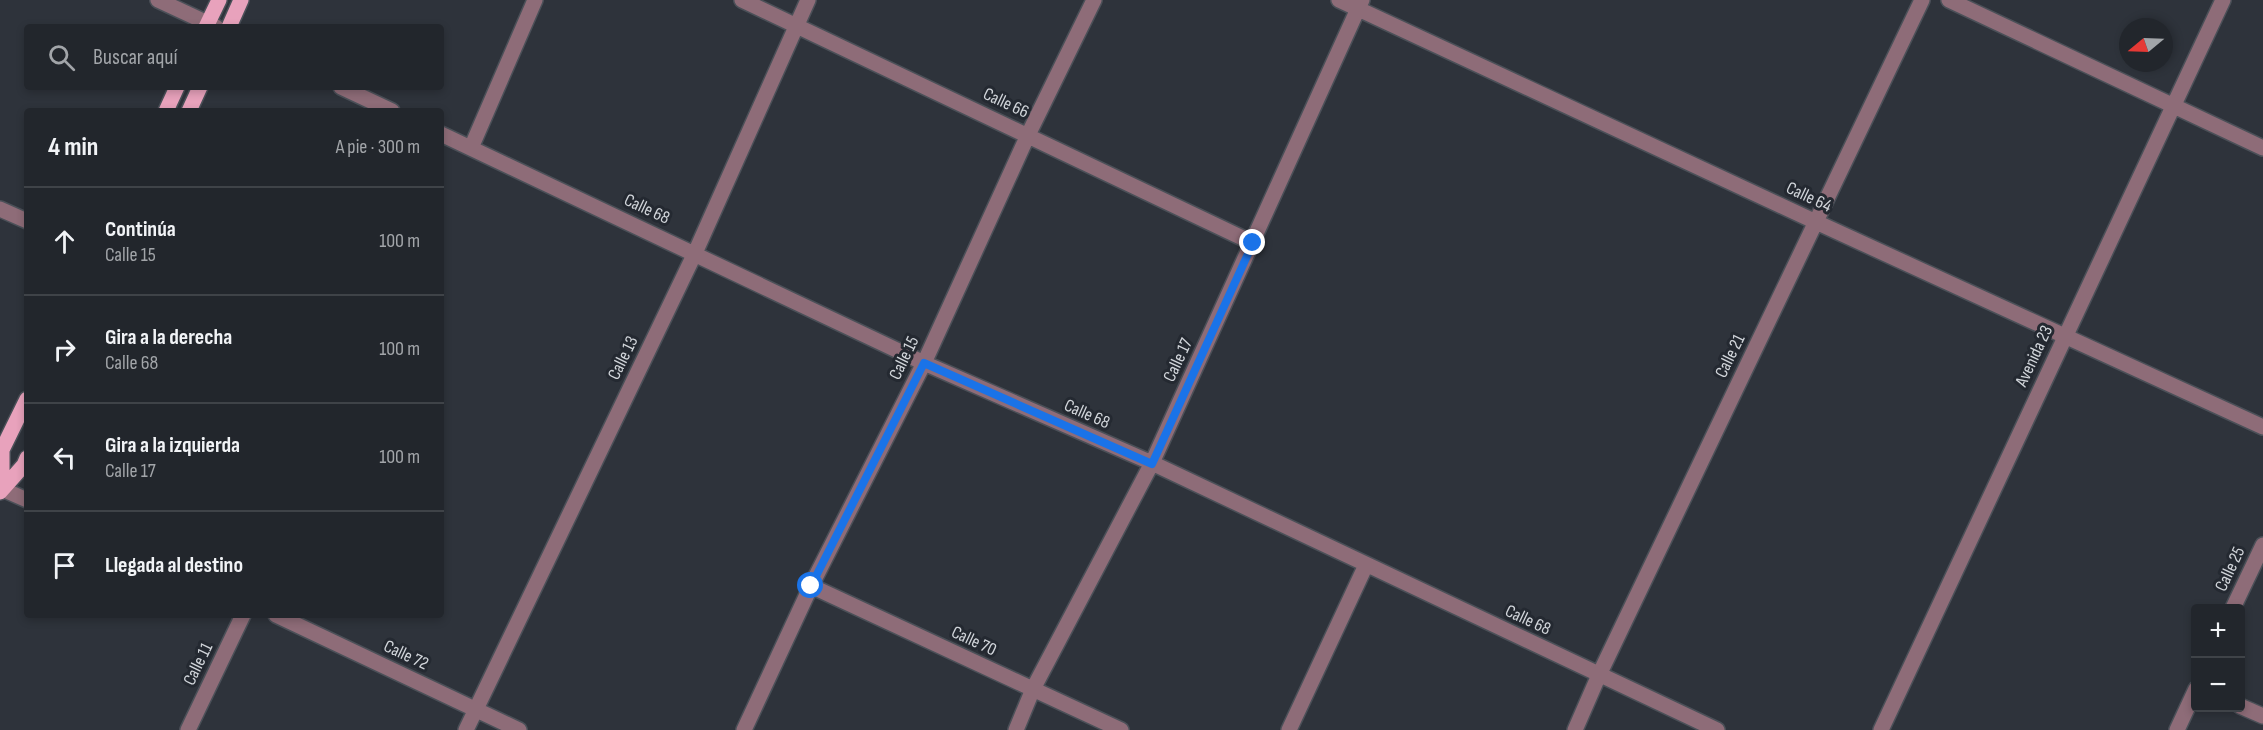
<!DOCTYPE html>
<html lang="es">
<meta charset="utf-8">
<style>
body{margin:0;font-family:"Sofia Sans Condensed",sans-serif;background:#2a2e34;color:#f1f3f6}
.controls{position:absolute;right:18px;bottom:18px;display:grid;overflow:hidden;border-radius:6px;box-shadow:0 3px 9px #0003}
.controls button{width:54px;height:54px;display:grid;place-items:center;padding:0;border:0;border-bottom:2px solid #3f4348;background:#22262c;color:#f1f3f6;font:30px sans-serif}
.compass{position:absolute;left:2119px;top:18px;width:54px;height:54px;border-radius:50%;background:#22262c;box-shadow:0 3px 9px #0003;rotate:251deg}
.stop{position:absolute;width:18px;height:18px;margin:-14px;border:4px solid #1a73e8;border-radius:50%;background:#fff}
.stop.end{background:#1a73e8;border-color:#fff;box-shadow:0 2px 6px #0008}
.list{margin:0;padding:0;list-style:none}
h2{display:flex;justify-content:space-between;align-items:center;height:78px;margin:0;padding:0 24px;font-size:26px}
h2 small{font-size:20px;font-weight:400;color:#a2a5a9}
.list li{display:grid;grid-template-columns:39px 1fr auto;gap:18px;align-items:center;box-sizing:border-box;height:108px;padding:0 24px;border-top:2px solid #3f4348}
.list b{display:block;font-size:22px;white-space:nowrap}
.list p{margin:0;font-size:20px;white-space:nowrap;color:#a2a5a9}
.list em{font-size:20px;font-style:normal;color:#a2a5a9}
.icon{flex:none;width:33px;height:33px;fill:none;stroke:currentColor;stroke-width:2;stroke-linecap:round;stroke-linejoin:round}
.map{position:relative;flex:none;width:2263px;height:730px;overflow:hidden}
.search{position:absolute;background:#22262c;box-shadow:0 3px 9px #0003;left:24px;top:24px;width:420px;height:66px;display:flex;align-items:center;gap:15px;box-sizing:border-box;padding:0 21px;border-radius:6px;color:#a2a5a9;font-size:22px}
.panel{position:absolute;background:#22262c;box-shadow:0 3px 9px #0003;left:24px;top:108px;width:420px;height:510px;border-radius:6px}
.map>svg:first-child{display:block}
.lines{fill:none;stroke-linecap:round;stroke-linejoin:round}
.minor-casing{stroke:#4b5058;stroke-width:18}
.major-casing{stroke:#4b5058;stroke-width:18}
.minor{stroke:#8e6c78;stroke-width:15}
.major{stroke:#e8a2bc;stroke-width:15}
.route{stroke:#1a73e8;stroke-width:8}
.labels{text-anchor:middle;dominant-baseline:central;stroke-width:6;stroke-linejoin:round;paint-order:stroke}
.street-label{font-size:18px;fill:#d1d5da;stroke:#242931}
</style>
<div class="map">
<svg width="2263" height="730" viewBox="0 0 2263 730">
<rect width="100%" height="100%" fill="#2e333b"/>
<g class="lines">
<!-- minor casing -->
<g class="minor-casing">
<path id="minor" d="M158,0L216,27
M742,0L1253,243
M1339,0L1816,222L2263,427
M1949,0L2263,148
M341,87L392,111
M441,134L924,363L1152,463L1717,730
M471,148L535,0
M0,209L27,221
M0,488L27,500
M811,586L1121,730
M2233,608L2263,545
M276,615L519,730
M2240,706L2263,716
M188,730L243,615
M466,730L695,253L808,0
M744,730L811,586L924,363L1028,135L1094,0
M1016,730L1033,689L1152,463L1362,0
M1289,730L1366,565
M1575,730L1599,675L1922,0
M1881,730L2223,0
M2177,730L2196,689"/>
</g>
<!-- major casing -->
<g class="major-casing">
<path id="major" d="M206,27L219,0
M229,27L241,0
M166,111L177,87
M189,111L200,87
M2,489V450L27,399
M0,492L24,465L27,458"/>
</g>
<!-- minor -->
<use href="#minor" class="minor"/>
<!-- major -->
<use href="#major" class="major"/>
</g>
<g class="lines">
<!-- route -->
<path class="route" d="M811,586L924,363L1152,464L1253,243"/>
</g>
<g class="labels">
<!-- street labels -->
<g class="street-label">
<text transform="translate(1006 103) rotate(25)">Calle 66</text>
<text transform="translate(1809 197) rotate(25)">Calle 64</text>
<text transform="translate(647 209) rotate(25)">Calle 68</text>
<text transform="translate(1730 356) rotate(-64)">Calle 21</text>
<text transform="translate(2034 356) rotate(-65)">Avenida 23</text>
<text transform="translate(623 358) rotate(-64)">Calle 13</text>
<text transform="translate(904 358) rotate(-64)">Calle 15</text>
<text transform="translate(1178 360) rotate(-65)">Calle 17</text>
<text transform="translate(1087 414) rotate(24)">Calle 68</text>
<text transform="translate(2230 569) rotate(-65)">Calle 25</text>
<text transform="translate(1528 620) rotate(25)">Calle 68</text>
<text transform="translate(974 641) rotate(25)">Calle 70</text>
<text transform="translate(406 655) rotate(25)">Calle 72</text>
<text transform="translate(198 664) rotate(-64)">Calle 11</text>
</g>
</g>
</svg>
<div class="controls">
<button>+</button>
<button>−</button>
</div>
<svg class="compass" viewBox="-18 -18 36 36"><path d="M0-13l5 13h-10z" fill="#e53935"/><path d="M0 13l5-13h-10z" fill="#a2a5a9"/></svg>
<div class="stop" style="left:811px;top:586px"></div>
<div class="stop end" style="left:1253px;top:243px"></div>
<div class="search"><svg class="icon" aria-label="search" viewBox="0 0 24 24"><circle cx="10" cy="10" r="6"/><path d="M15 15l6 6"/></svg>Buscar aquí</div>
<section class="panel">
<h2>4 min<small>A pie · 300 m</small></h2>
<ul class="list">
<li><svg class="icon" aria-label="ahead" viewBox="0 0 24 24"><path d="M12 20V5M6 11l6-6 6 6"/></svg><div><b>Continúa</b><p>Calle 15</p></div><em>100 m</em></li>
<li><svg class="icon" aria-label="right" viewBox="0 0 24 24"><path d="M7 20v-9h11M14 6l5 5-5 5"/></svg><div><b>Gira a la derecha</b><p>Calle 68</p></div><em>100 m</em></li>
<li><svg class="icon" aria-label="left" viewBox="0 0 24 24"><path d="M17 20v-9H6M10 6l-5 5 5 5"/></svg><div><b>Gira a la izquierda</b><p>Calle 17</p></div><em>100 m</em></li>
<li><svg class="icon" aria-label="arrive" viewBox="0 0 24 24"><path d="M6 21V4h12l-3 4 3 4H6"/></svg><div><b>Llegada al destino</b></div></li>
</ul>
</section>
</div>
